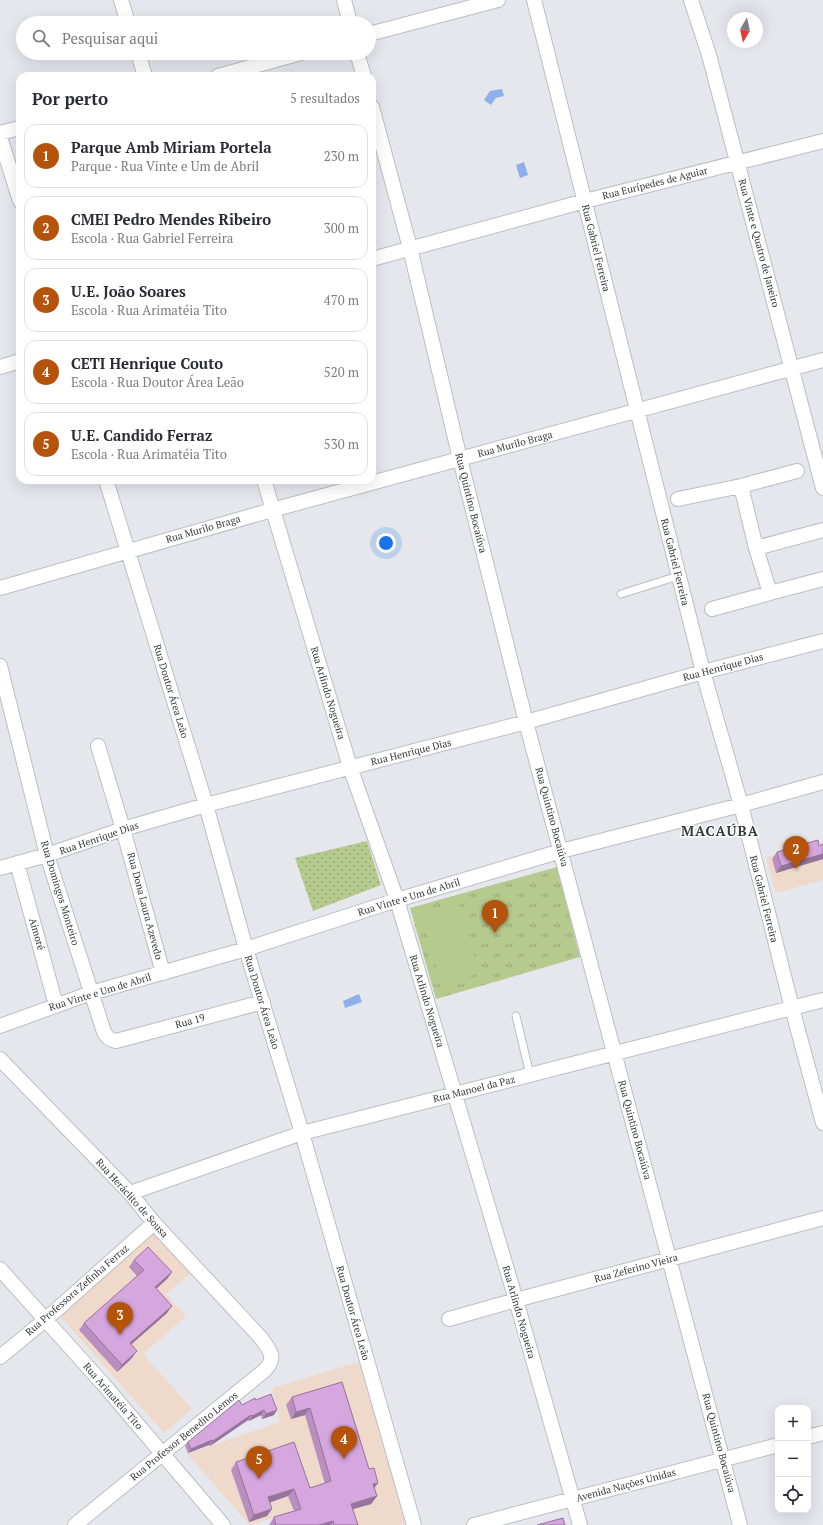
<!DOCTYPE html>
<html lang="pt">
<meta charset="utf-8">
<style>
body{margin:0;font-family:"PT Serif",serif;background:#f7f7f7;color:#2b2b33}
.controls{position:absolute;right:12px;bottom:12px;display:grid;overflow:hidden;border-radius:8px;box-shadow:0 4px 16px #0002}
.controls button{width:36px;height:36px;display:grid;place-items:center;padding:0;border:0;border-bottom:1px solid #e1e1e2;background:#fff;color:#2b2b33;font:20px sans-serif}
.compass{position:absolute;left:727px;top:12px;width:36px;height:36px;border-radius:50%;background:#fff;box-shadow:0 4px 16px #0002;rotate:189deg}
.you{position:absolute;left:386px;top:543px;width:14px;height:14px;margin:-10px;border:3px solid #fff;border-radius:50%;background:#1a73e8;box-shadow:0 0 0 6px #1a73e833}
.badge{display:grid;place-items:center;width:26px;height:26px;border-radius:50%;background:#b45309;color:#fff;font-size:13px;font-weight:700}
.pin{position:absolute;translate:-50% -33px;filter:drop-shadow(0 1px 2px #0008)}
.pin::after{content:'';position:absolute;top:21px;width:14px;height:12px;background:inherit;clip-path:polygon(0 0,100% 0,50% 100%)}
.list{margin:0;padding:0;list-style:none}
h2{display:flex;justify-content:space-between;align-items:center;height:52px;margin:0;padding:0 16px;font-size:17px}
h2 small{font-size:13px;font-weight:400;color:#7c7c81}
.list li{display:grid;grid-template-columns:26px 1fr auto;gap:12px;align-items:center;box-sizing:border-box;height:64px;margin:0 8px 8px;padding:0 8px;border:1px solid #e1e1e2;border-radius:12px}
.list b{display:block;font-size:15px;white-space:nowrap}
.list p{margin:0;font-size:13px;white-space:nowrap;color:#7c7c81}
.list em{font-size:13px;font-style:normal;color:#7c7c81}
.icon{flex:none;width:22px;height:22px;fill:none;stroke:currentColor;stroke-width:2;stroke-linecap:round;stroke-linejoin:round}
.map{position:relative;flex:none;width:823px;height:1525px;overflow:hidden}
.search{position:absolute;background:#fff;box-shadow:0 4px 16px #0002;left:16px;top:16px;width:360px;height:44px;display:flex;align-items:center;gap:10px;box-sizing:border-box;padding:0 14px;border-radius:22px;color:#7c7c81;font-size:15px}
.panel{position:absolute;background:#fff;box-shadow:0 4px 16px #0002;left:16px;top:72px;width:360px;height:412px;border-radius:12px}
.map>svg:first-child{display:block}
.education{fill:#eed9cb}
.grass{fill:url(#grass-dots)}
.park{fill:url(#park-tufts)}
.pitch{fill:#b7ca8e}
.water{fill:#8dafea}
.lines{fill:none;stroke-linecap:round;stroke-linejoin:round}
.service-casing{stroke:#bbbec3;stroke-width:9}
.minor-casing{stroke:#bbbec3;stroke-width:16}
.service{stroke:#fff;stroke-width:7}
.minor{stroke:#fff;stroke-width:14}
.wall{fill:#b88fbf}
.shaded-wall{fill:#96749b}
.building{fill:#d6a6de;stroke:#96749b}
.labels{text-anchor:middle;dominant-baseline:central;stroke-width:3;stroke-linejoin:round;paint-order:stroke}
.street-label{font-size:10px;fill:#37383a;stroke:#fff}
.district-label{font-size:14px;font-weight:bold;letter-spacing:1px;fill:#37383a;stroke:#fff}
</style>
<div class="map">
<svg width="823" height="1525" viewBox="0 0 823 1525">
<defs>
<pattern id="grass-dots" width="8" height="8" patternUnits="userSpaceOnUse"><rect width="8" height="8" fill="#b7ca8e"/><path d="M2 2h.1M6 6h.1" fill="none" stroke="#96a575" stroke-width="1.8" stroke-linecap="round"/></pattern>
<pattern id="park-tufts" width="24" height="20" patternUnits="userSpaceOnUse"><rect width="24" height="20" fill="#b7ca8e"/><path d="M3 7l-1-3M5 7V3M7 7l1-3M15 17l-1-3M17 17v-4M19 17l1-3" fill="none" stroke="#96a575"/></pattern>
</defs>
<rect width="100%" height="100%" fill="#e5e7ed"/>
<!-- education -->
<path class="education" d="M822,842L823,846V880L776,893L766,857Z
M155,1228L193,1271L166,1294L186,1316L143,1354L192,1409L164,1433L58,1314Z
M359,1362L407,1523L400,1525H355L317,1504L250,1525L187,1454L280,1422L272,1388Z"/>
<!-- grass -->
<path class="grass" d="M367,841L381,885L313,911L295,858Z"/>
<!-- park -->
<path class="park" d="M557,867L580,957L436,999L410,908Z"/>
<!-- pitch -->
<path class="pitch" d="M458,903L479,973L442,984L421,914Z"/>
<!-- water -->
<path class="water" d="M502,89L504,96L496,98L491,105L484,100L490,91Z
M524,162L528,175L520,178L516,165Z
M359,994L362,1002L345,1008L343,1001Z"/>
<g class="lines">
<!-- service casing -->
<g class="service-casing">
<path id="service" d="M621,594L678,576
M516,1016L530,1075"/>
</g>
<!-- minor casing -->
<g class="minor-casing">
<path id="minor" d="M121,0L128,23
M344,0L350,23
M534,0L703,672L741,805L792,1008L823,1123
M691,0L709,55L823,488
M369,34L498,0
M138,53L145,76
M357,53L364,76
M218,76L301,53
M372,107L410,248L460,459L526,722L740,1525
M0,133L20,128
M0,137L20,201
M372,259L585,201L823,141
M0,367L20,361
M106,480L206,805L246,949L302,1133L414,1525
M264,480L350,767L397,900L516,1300L580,1525
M741,486L756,548L823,530
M678,499L741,486L797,471
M0,588L272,510L823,360
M770,593L823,579
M712,609L770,593L756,548
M0,666L47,855L104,1032C107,1038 110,1040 116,1041L263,1002
M98,746L123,829L163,973
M17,863L56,1005
M0,868L47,855L123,829L206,805L526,722L703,672L823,641
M0,1026L91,993L246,949L397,900L561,851L741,805L823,782
M0,1059L130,1193L154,1223L261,1338C270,1351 277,1357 265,1370L75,1525
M130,1193L302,1133L823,1000
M0,1269L104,1385L223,1525
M449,1319L516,1300L823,1218
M0,1357L45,1320L154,1223
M808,1437L823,1433
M474,1525L778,1445"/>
</g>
<!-- service -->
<use href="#service" class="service"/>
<!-- minor -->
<use href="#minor" class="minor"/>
</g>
<!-- wall -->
<path class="wall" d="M823,844V859L776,873L772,859L777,852L819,846Z
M134,1260L172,1272L167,1279L156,1289L167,1313L131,1344L132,1358L117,1372L79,1330L84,1323L137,1276L129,1267Z
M342,1382L369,1469L378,1483L374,1488L377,1496L371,1504L353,1509L358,1525H269L274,1517L294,1511L288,1496L270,1502L267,1516L249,1522L231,1470L236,1462L310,1488L325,1484L305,1415L291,1419L286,1405L292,1397Z
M256,1400L274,1415L262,1419L261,1415L249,1421L248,1420L210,1446L209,1445L188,1453L185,1446L188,1442L242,1405Z"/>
<!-- shaded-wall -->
<path class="shaded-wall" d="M823,854V859L776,873L781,866Z
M172,1272L167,1279L150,1294L155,1287Z
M172,1306L167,1313L125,1350L130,1343Z
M137,1351L132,1358L117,1372L122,1365Z
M310,1408L305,1415L291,1419L296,1412Z
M264,1410L261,1415L249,1421L252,1416Z
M277,1410L274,1415L262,1419L266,1414Z
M251,1415L248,1420L210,1446L213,1441Z
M212,1440L209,1445L188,1453L191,1449Z
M378,1483L373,1490V1484Z
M294,1489L288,1496L263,1505L268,1497Z
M377,1496L371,1504L346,1511L351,1504Z
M272,1509L267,1516L249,1522L254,1515Z
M333,1521L330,1525H319Z"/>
<!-- building -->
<path class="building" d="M818,840L819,846L823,844V854L781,866L777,852Z
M148,1247L172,1272L155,1287L172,1306L130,1343L137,1351L122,1365L84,1323L144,1270L134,1260Z
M342,1382L369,1469L374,1468L378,1483L373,1484L377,1496L351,1504L358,1525H334L333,1521L319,1525H276L274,1517L301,1509L294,1489L268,1497L272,1509L254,1515L236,1462L294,1442L310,1488L331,1481L310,1408L296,1412L292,1397Z
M271,1394L277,1410L266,1414L264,1410L252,1416L251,1415L213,1441L212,1440L191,1449L188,1442L239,1400L242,1405L255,1398L256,1400Z
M563,1518L565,1525H537Z"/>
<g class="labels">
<!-- street labels -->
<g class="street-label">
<text transform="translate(655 183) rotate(-14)">Rua Eurípedes de Aguiar</text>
<text transform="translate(759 243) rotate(75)">Rua Vinte e Quatro de Janeiro</text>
<text transform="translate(596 248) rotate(76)">Rua Gabriel Ferreira</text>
<text transform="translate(515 444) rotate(-15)">Rua Murilo Braga</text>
<text transform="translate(471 503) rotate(76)">Rua Quintino Bocaiúva</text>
<text transform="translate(203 529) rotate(-16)">Rua Murilo Braga</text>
<text transform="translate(675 562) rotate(76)">Rua Gabriel Ferreira</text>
<text transform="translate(723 667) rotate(-15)">Rua Henrique Dias</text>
<text transform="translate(171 691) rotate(73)">Rua Doutor Área Leão</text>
<text transform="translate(328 693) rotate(73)">Rua Arlindo Nogueira</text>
<text transform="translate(411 752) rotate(-14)">Rua Henrique Dias</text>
<text transform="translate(552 817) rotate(75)">Rua Quintino Bocaiúva</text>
<text transform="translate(99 838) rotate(-19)">Rua Henrique Dias</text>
<text transform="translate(60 893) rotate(73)">Rua Domingos Monteiro</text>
<text transform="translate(409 897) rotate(-17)">Rua Vinte e Um de Abril</text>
<text transform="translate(764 899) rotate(76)">Rua Gabriel Ferreira</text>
<text transform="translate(145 906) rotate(75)">Rua Dona Laura Azevedo</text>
<text transform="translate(37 934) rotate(74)">Aimoré</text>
<text transform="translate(100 992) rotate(-17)">Rua Vinte e Um de Abril</text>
<text transform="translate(427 1001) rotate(73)">Rua Arlindo Nogueira</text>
<text transform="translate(262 1002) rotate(73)">Rua Doutor Área Leão</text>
<text transform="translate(190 1021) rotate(-15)">Rua 19</text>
<text transform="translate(474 1089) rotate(-14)">Rua Manoel da Paz</text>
<text transform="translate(635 1130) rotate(75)">Rua Quintino Bocaiúva</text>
<text transform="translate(132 1198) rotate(48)">Rua Heráclito de Sousa</text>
<text transform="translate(636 1268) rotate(-15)">Rua Zeferino Vieira</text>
<text transform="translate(77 1290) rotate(-41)">Rua Professora Zefinha Ferraz</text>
<text transform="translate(519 1312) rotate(74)">Rua Arlindo Nogueira</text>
<text transform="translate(353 1313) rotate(74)">Rua Doutor Área Leão</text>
<text transform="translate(113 1396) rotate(49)">Rua Arimatéia Tito</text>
<text transform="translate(184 1436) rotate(-39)">Rua Professor Benedito Lemos</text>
<text transform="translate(719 1443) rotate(75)">Rua Quintino Bocaiúva</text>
<text transform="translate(626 1485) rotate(-15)">Avenida Nações Unidas</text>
</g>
<!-- district labels -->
<g class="district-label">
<text x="720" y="830">MACAÚBA</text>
</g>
</g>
</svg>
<div class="controls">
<button>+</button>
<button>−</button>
<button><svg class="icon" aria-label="locate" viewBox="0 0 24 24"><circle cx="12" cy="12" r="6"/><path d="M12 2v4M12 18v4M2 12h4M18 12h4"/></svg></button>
</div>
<svg class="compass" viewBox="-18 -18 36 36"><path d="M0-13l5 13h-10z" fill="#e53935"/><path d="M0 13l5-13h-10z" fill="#7c7c81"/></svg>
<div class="you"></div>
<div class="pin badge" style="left:495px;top:933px">1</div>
<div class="pin badge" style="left:796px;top:869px">2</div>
<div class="pin badge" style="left:120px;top:1335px">3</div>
<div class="pin badge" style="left:344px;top:1459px">4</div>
<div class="pin badge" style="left:259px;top:1479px">5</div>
<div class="search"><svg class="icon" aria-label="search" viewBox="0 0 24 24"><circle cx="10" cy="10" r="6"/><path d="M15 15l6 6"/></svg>Pesquisar aqui</div>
<section class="panel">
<h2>Por perto<small>5 resultados</small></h2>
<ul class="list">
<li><span class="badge">1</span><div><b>Parque Amb Miriam Portela</b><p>Parque · Rua Vinte e Um de Abril</p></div><em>230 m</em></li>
<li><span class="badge">2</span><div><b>CMEI Pedro Mendes Ribeiro</b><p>Escola · Rua Gabriel Ferreira</p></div><em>300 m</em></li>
<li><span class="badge">3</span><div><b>U.E. João Soares</b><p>Escola · Rua Arimatéia Tito</p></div><em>470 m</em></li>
<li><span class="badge">4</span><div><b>CETI Henrique Couto</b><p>Escola · Rua Doutor Área Leão</p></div><em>520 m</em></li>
<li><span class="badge">5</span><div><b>U.E. Candido Ferraz</b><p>Escola · Rua Arimatéia Tito</p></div><em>530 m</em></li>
</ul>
</section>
</div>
